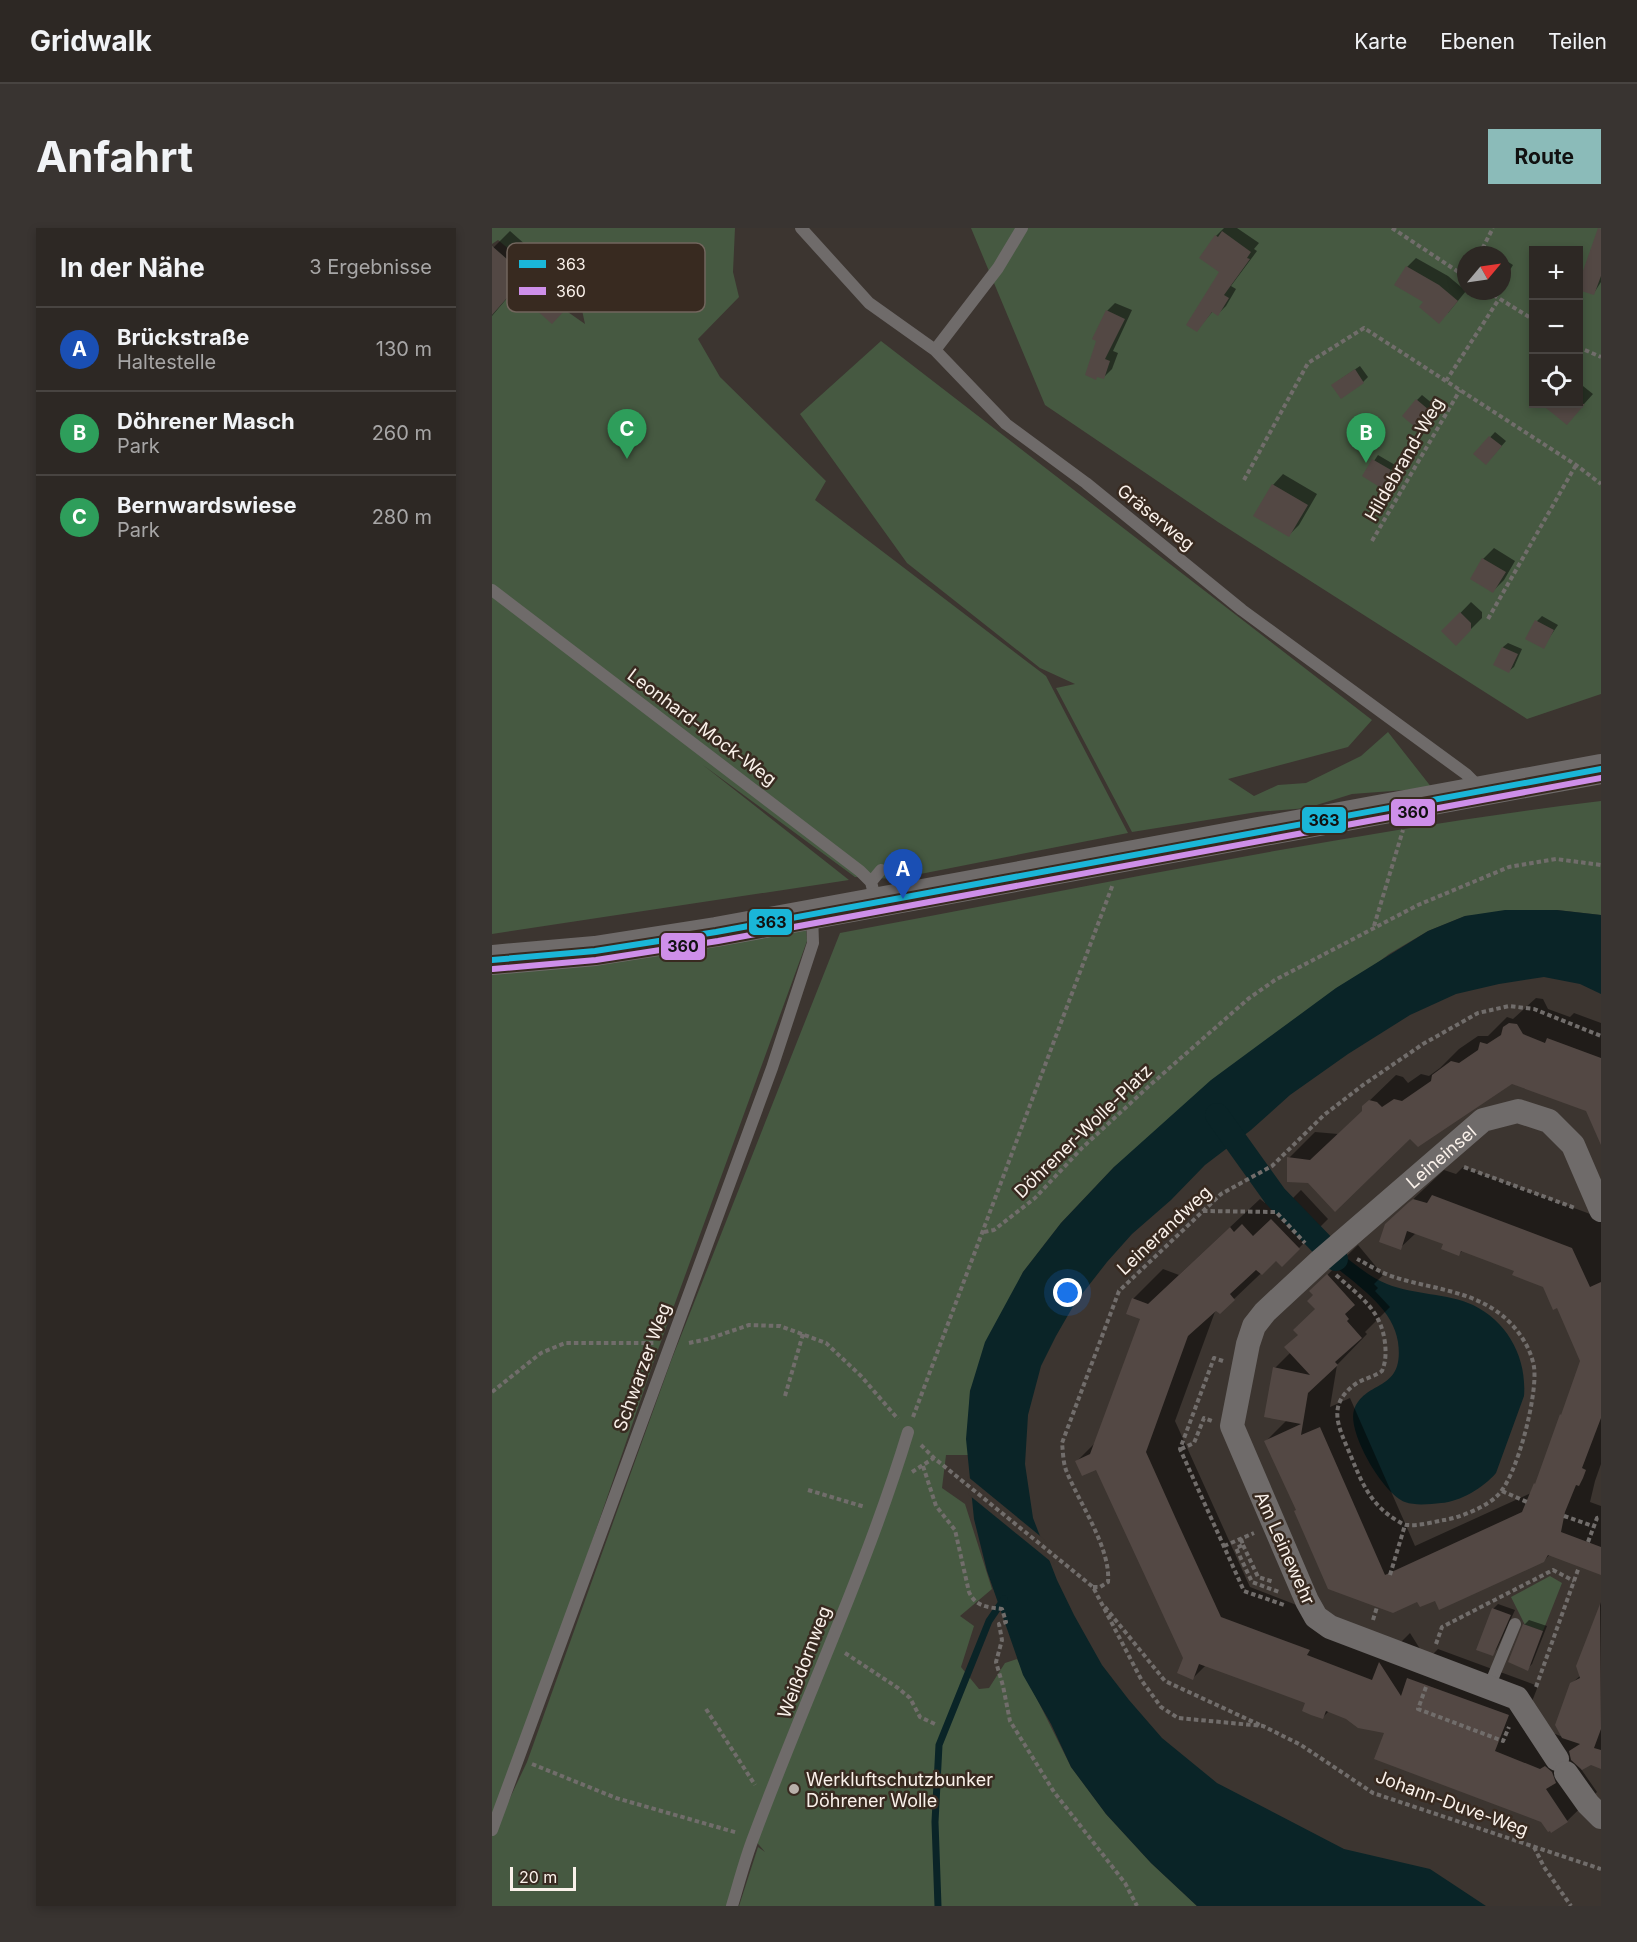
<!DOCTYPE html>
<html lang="de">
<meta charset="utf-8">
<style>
body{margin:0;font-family:Inter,sans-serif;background:#393431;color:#f1f3f6}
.controls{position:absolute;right:18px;top:18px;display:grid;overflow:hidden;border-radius:0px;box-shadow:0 3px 9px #0003}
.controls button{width:54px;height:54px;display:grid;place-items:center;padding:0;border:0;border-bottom:2px solid #484441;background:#2d2824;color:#f1f3f6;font:30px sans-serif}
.compass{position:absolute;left:965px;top:18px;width:54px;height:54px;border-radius:50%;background:#2d2824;box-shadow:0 3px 9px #0003;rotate:61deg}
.scale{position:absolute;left:18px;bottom:15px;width:66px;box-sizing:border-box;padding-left:6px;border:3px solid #faf1ea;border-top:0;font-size:16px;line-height:21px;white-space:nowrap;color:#faf1ea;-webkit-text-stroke:4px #382a20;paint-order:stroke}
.you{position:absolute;left:576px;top:1065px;width:21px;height:21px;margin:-15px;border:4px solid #fff;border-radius:50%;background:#1a73e8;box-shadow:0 0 0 9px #1a73e833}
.badge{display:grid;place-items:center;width:39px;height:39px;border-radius:50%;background:#8bbbb9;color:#fff;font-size:20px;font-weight:700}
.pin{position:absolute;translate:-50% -50px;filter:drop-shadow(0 2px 3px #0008)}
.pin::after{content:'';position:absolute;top:32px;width:21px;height:18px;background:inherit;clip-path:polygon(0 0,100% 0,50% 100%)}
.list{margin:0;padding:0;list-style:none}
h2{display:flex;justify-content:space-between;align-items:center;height:78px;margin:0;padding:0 24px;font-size:26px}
h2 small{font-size:20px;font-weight:400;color:#a7a6a6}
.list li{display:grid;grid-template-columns:39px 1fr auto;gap:18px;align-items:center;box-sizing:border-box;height:84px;padding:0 24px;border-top:2px solid #484441}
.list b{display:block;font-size:22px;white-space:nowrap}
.list p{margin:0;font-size:20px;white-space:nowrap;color:#a7a6a6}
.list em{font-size:20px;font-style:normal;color:#a7a6a6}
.icon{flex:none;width:33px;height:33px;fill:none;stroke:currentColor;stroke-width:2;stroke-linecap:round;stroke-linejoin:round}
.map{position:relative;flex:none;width:1109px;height:1678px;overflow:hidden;border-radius:0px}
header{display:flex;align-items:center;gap:36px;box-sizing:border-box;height:84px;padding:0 30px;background:#2d2824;border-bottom:2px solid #484441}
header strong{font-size:28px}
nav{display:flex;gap:33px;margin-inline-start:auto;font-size:21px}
.intro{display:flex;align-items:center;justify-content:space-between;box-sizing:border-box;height:144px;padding:0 36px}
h1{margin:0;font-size:42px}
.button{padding:15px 27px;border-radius:0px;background:#8bbbb9;color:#111;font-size:21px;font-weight:700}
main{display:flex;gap:36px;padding:0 36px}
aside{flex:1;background:#2d2824;border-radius:0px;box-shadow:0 3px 9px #0003}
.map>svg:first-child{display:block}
.green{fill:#465941;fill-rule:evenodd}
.water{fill:#0a2427}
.pier{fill:#3c3530}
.shadow{fill:#0007}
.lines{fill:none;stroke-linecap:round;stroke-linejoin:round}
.stream{stroke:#0a2427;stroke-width:7}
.canal{stroke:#0a2427;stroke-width:24}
.building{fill:#534844}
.path{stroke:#716d6b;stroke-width:4;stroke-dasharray:4.5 3;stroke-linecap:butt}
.service{stroke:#6f6b6a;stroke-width:12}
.minor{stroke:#6f6b6a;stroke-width:24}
.tertiary{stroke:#6f6b6a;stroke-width:30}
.bus-1-casing{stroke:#382a20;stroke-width:10}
.bus-2-casing{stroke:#382a20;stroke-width:10}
.bus-1{stroke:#1ab6d8;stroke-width:6}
.bus-2{stroke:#ce8fe9;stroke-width:6}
.poi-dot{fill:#b8afa9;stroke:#382a20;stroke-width:2}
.labels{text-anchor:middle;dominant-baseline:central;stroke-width:5;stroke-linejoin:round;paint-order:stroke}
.street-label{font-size:18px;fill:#faf1ea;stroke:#382a20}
.poi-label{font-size:18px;fill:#faf1ea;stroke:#382a20;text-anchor:start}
.key{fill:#382a20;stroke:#72665d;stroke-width:1.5}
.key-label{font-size:16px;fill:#faf1ea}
.line-badge{stroke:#382a20;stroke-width:2}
.pale-badge-label{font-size:16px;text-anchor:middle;font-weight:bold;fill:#111}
</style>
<header>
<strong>Gridwalk</strong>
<nav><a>Karte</a><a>Ebenen</a><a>Teilen</a></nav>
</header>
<div class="intro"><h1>Anfahrt</h1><a class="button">Route</a></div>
<main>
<aside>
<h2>In der Nähe<small>3 Ergebnisse</small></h2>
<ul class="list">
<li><span class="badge" style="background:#1a4fb4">A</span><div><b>Brückstraße</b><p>Haltestelle</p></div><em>130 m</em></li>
<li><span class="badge" style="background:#2e9e5b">B</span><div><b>Döhrener Masch</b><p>Park</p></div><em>260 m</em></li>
<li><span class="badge" style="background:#2e9e5b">C</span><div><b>Bernwardswiese</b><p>Park</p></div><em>280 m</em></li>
</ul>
</aside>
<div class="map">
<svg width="1109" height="1678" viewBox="0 0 1109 1678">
<rect width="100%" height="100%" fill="#3c3530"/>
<!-- green -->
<path class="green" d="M0,0H243L241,44L247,69L206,111L228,149L334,253L323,272L554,448L636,605L403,651L363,649L211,537L357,652L0,706V18L73,82L93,96L90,82L6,12L0,16Z
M479,0H1109V466L1035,491L726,294L553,177ZM1042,22H1086V176H1042ZM974,27H1010V63H974Z
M389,113L880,492L856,519L736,551L762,568L786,557L814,555L869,528L896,504L940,560L860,566L815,580L765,584L640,604L564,460L583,456L548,440L415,335L308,186Z
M1109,573V687L1065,682L973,688L936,703L897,726L622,939L569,995L531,1044L478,1163L476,1227H454L450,1260L473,1276L500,1361L468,1388L482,1398L469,1439L487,1461L497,1460L513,1435L525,1431L579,1539L614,1586L659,1635L705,1678H247L266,1619L273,1624L261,1610L243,1678H0V740L68,741L313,687L315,713L163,1130L6,1587L9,1589L35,1534L179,1133L348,705C601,658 853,604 1109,573Z
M1058,1348L1070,1355L1051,1403L1033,1397L1019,1369Z"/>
<!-- water -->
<path class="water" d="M1013,682H1065L1109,687V766L1088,756L1052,749L1007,756L964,766L918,787L856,826L798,867L759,902L713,937L679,972L640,1006L615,1034L583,1075L564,1108L549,1138L536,1187L533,1236L541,1290L565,1352L582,1387L610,1437L637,1472L670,1510L725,1555L852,1621L938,1641L994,1678H705L659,1635L614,1586L579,1539L559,1496L531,1447L495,1343L482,1291L474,1211L478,1163L493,1114L531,1044L569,995L622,939L719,852L844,760L936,703L973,688Z
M849,1026C863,1036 879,1050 895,1056C922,1067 955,1065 981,1077C1016,1094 1035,1130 1032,1168L1004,1245C992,1259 968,1274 949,1275C938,1276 924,1278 913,1274C891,1266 855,1204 862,1182C873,1151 913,1165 906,1114C901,1079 863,1056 839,1035Z"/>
<!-- pier -->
<path class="pier" d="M475,1248L553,1312L563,1337L477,1267Z"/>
<!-- shadow -->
<path class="shadow" d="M732,0H745L767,15L762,21L765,23L739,58L744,61L734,78L726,86L721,83L705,102L729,44L724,8Z
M18,3L88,65L60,94L23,61L0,88V21Z
M1109,14V54L1102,65Z
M924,30L956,48L974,63L956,85L933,73L915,39Z
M1010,30L1021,37L1010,55Z
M623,75L640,82L621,123L626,125L620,141L612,149L615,83Z
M868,138L876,149L871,154L846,153Z
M1086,154L1101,166L1075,195L1051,176H1086Z
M930,167L941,176L928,193L925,172Z
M1003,204L1014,213L999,230L983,226Z
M886,227L903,237L888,258L872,248Z
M791,246L825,266L807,297L797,307L781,257Z
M1002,320L1023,333L1012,352L1001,363L991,331Z
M979,374L990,384V390L964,416L951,403Z
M1050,388L1066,397L1051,419L1045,393Z
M1016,415L1030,421L1022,439L1017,443L1003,437L1011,419Z
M1044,770L1051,771L1056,781L1078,789L1082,785L1109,795V913L1095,882L1020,855L918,908L843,981L797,930L823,904L846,906L872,882V878L904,847L911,849L916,855L929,846L937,848L948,840L967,821L986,808H996L1015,789L1021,791Z
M971,939L1109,990V1236L1103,1253L1098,1274L1109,1278V1345L1058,1326L1052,1333L944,1371L926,1372L806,1281L774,1213L795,1192L783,1140L799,1124L807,1106L824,1080L823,1067L819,1063L866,1017L891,1047L882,1056L886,1060L883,1063L898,1079L873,1104L875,1106L845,1137L838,1179L858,1170L923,1318L1039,1265L1045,1253L1090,1133L1066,1078L1052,1058L1023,1042L971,1022L967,1026L953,1015L924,1005L908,1020L894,997L952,942L964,946Z
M809,962L836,991L807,1020L784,1031L742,1071L724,1081L683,1193L758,1359L846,1393L903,1420L918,1405L935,1432L946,1421L1046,1458L1032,1494L1071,1509L1079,1456L1089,1447L1109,1374V1540L1099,1536L1089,1541L1105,1564L1075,1593L1050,1592L894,1504L837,1483L831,1489L815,1474L714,1437L701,1450L605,1240L585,1233L604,1214L650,1090L641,1071L671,1041L687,1047L768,971L773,975L781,967L792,979Z
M1006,1376L1023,1382L1005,1421L1000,1426L1001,1381Z
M1037,1392L1055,1398L1040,1436L1035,1441L1032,1397Z"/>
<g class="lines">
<!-- stream -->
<path class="stream" d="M446,1678L443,1594L447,1517L497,1393L512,1371"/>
<!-- canal -->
<path class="canal" d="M725,887L783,968L844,1031"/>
</g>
<!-- building -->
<path class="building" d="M1106,0L1109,1V48L1102,67L1086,62V57Z
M730,3L759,24L755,30L758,31L732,67L737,70L726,88L720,84L705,104L694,97L727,44L707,30L723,7L726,9Z
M0,18L73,82L60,96L22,62L0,87Z
M914,38L947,57L966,73L947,96L927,79L931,74L902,57Z
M614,82L633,91L613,131L618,133L612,151L605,149L604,152L593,147L604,113L600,111Z
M863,141L872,155L849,171L839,157Z
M924,171L937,182L923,199L910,188Z
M1049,176H1093L1075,197Z
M997,208L1010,218L994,237L981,226Z
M880,231L899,242L889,260L870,248Z
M780,256L816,277L797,309L761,288Z
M990,330L1014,344L1001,365L978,351Z
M968,384L979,395V402L964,418L949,403Z
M1043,392L1062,402L1052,421L1033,411Z
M1010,419L1026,426L1017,445L1001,437Z
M1017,795L1025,796L1031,806L1053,815L1055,810L1109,830V917L1094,883L1020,856L926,919L918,911L843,984L816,955L795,954V929L818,932L870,883V878L877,872L885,874L890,879L902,871L910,873L939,853L940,847L959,833L967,835L986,822L988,814L995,816L1009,807L1011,799Z
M940,967L1080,1020L1098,1059L1109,1054V1190L1090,1240L1094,1242L1091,1250L1087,1258L1084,1257L1073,1284L1069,1304L1109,1319V1347L1056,1327L1052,1334L947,1382L943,1373L928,1379L925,1374L901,1385L836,1361L802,1283L804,1282L772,1213L809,1196L772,1189L781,1139L818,1147L792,1119L806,1107L801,1102L823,1081L815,1073L821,1067L817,1063L835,1046L863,1077L853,1086L857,1091L855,1093L870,1110L843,1134L846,1137L816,1165L809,1207L828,1199L893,1347L1030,1284L1042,1255L1043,1256L1068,1186L1069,1187L1088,1133L1065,1080L1061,1082L1051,1059L1020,1047L1022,1043L969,1023L967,1028L949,1021L951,1016L915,1003L909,1022L887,1014L893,996L916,975L921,971L935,975Z
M779,991L808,1021L790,1039L784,1033L770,1047L764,1042L738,1066L743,1072L728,1086L724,1083L696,1108L654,1224L684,1291L729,1389L818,1422L815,1427L880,1452L887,1434L909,1468L915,1450L1017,1487L1003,1523L1048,1541L1053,1538L1060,1544L1064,1555L1054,1561L1076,1594L1059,1605L1058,1603L1056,1604L1049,1594L882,1531L892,1505L866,1500L854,1491L834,1483L831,1491L819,1487L810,1483L813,1475L707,1436L701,1452L685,1445L691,1430L604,1242L590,1248L583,1233L598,1226L648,1091L634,1086L640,1070L656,1076L738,999L742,1004L750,996L761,1008Z
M1108,1376L1109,1501L1102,1520L1109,1522V1541L1099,1537L1090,1542L1079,1532L1077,1523L1088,1516L1070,1510L1063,1497L1078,1455L1088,1450L1084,1438Z
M1000,1380L1019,1387L1001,1428L984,1422Z
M1031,1396L1051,1403L1036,1443L1016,1434Z"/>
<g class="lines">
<!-- path -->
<path class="path" d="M900,0L974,49
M987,27L1001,0
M995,63L1042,92
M1086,119L1109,129
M954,153L1007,71
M752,252L816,135L872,100L1084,237L1109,256
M880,313L968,162
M996,391L1084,237
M882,698L911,602
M972,939L1083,980
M711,983L784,984L813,1015
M492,1004L502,1002L543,970L590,920L657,858L756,771L783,752L926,677L1017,639L1064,631L1109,637
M844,1047C867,1068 889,1081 893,1115C894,1124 894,1134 890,1143C882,1149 873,1150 865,1155C834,1176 846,1198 858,1226C869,1253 878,1276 904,1292C908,1294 911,1297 916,1297C927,1298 941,1294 952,1292C967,1290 994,1279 1005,1268C1025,1250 1046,1166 1042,1139C1039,1120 1026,1101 1012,1089C980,1062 939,1061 902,1049C889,1045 877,1037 865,1031
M197,1115L216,1111L257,1097L288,1098L334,1115L369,1148L406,1191
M731,1133L722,1130L688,1221L752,1363L792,1377
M0,1164L49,1125L73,1115H163
M293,1168L311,1106
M421,1189L621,656
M429,1217L442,1230L601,1359L650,1453L669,1479L686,1490L771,1498L809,1517L881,1565L1109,1641
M689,1221L702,1215L712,1190L720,1193
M431,1238L444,1278L463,1302L477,1364C484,1379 495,1379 510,1381L514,1394L507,1396L510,1412L504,1434L511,1458L518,1493L562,1564L633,1655L645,1678
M420,1244L442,1230
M316,1262L373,1279
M1010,1263L1035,1274
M1072,1288L1101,1298
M749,1311L751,1317L744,1320L760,1354L787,1364
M1096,1314L1105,1290L1109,1289
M751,1317L766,1349L782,1354
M732,1318L762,1305
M898,1347L913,1297
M601,1359H608L616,1354C619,1320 587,1275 574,1242C571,1234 571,1223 570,1215L627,1063L729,966L780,938L832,887L871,857L931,816L986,785L1017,778L1042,781L1109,808
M613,1379L673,1453L768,1497
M881,1392L885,1379
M944,1416L950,1399L1061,1342L1082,1353
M353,1425L406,1460L418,1470L428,1489L445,1497
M934,1459L926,1481L1011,1513L1017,1499
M1044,1459L1087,1339
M214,1481L263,1557
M40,1536L124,1570L246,1605
M1042,1619L1052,1639L1079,1678"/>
<!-- service -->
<path class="service" d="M309,0L377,75L443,122
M530,0L506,40L443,122L514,196L594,255L750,382L974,546L988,560
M0,362L368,643L379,654L384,674
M379,654L389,642
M997,1459L1023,1396
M0,1602L280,840L321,715L320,686
M240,1678C247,1655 253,1631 262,1608C312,1473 374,1342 416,1204"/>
<!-- minor -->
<g class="minor">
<path id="s1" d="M1065,1531L1025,1470L838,1399L824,1389L815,1373L740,1198L756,1116L762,1098L773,1084L829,1032L991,892L1026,883L1057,893L1081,917L1109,982"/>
<path d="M1074,1545L1096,1576L1109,1589"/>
</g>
<!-- tertiary -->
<path class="tertiary" d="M0,732L103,723L224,704L1109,541"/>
<!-- bus-1 casing -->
<g class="bus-1-casing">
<path id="bus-1" d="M0,732L103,723L224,704L1109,541"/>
</g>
<!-- bus-2 casing -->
<g class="bus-2-casing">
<path id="bus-2" d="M1,741L104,732L226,713L1109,550"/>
</g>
<!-- bus-1 -->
<use href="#bus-1" class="bus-1"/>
<!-- bus-2 -->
<use href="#bus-2" class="bus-2"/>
</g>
<!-- markers -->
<circle class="poi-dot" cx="302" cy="1561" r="6"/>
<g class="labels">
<!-- street labels -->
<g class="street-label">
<text transform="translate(912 231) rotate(-60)">Hildebrand-Weg</text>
<text transform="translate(664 289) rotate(39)">Gräserweg</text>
<text transform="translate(210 499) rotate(37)">Leonhard-Mock-Weg</text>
<text transform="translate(591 903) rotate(-44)">Döhrener-Wolle-Platz</text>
<text stroke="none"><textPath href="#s1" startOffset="854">Leineinsel</textPath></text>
<text transform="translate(672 1002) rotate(-43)">Leinerandweg</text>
<text transform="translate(150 1139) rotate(-70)">Schwarzer Weg</text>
<text transform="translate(793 1320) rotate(66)">Am Leinewehr</text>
<text transform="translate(312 1434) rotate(-69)">Weißdornweg</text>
<text transform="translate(960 1575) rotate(20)">Johann-Duve-Weg</text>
</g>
<!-- poi labels -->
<g class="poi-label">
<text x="314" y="1551">Werkluftschutzbunker<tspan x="314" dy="21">Döhrener Wolle</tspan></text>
</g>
</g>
<!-- legend -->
<rect x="15" y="15" width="198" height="69" rx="9" class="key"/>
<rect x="27" y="32" width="27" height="8" fill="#1ab6d8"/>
<rect x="27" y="59" width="27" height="8" fill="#ce8fe9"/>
<g class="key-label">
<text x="64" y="42">363</text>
<text x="64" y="69">360</text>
</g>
<g class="line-badge">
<rect x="898" y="570" width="46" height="29" rx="6" fill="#ce8fe9"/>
<rect x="809" y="578" width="46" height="28" rx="6" fill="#1ab6d8"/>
<rect x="256" y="680" width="45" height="28" rx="6" fill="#1ab6d8"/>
<rect x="168" y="704" width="46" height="29" rx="6" fill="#ce8fe9"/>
</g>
<g class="pale-badge-label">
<text x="921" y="590">360</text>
<text x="832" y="598">363</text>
<text x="279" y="700">363</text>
<text x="191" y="724">360</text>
</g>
</svg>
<div class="controls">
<button>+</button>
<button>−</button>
<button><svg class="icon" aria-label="locate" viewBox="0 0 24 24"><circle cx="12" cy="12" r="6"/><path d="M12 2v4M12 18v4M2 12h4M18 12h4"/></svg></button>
</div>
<svg class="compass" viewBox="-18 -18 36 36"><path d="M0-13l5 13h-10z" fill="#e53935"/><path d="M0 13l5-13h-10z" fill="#a7a6a6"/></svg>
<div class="scale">20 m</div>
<div class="you"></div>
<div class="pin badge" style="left:411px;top:671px;background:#1a4fb4">A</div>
<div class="pin badge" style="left:874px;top:235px;background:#2e9e5b">B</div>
<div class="pin badge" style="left:135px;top:231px;background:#2e9e5b">C</div>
</div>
</main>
